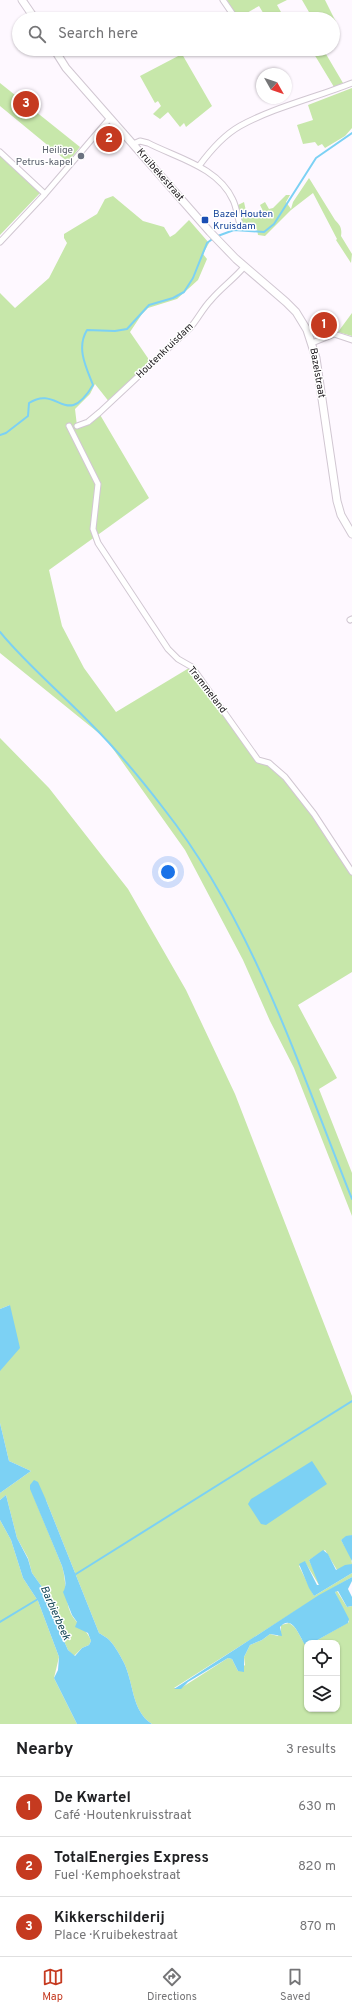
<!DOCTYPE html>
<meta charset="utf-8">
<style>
body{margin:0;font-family:Overpass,sans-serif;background:#f6f6f6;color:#202124}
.controls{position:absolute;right:12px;bottom:12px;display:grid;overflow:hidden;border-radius:8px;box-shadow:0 1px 3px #0004}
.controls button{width:36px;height:36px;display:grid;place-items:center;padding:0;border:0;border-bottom:1px solid #e0e0e0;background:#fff;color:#202124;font:20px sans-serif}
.compass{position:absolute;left:256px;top:68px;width:36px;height:36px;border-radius:50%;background:#fff;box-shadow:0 1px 3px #0004;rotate:130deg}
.you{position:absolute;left:168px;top:872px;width:14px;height:14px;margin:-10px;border:3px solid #fff;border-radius:50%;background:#1a73e8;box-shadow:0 0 0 6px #1a73e833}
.badge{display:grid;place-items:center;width:26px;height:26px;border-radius:50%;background:#c53a20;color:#fff;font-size:13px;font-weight:700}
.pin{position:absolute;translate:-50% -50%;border:2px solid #fff;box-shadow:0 1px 4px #0006}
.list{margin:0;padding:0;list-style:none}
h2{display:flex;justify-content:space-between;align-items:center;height:52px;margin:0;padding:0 16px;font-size:17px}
h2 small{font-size:13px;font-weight:400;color:#757577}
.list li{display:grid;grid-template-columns:26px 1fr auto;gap:12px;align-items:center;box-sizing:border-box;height:60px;padding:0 16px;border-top:1px solid #e0e0e0}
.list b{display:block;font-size:15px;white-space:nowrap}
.list p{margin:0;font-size:13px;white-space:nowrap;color:#757577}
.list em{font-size:13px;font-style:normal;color:#757577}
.icon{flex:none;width:22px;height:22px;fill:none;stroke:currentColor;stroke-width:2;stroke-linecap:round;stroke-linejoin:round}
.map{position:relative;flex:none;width:352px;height:1724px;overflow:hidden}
.search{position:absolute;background:#fff;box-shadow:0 1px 3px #0004;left:12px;right:12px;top:12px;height:44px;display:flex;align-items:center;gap:10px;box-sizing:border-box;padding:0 14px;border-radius:22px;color:#757577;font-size:15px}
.sheet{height:232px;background:#fff}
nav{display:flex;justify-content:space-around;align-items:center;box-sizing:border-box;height:56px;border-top:1px solid #e0e0e0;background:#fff;font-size:11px;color:#757577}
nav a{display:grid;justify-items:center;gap:2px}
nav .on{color:#c53a20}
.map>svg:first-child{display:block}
.green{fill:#c7e7aa}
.water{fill:#7cd1f4}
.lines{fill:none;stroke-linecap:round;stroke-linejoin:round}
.stream{stroke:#7cd1f4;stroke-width:2}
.minor-casing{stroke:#d1c7d2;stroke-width:7}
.secondary-casing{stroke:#d1c7d2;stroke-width:9}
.minor{stroke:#fff;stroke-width:5}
.secondary{stroke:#fff;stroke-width:7}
.worship-dot{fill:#6b7280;stroke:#fff;stroke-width:1.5}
.transit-dot{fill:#1a4fb4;stroke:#fff;stroke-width:1.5}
.labels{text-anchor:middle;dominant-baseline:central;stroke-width:3;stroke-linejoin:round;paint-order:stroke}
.worship-label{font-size:10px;fill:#5b616d;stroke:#fff;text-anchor:end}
.street-label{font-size:10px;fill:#1b171b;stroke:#fff}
.transit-label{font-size:10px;fill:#164399;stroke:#fff;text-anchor:start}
.water-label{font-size:11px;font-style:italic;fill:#073c4e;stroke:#fff}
</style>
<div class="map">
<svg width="352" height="1724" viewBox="0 0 352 1724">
<rect width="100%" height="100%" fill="#fef8ff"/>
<!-- green -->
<path class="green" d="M227,0H287L277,5L285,19H262L265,16L259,6L238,18Z
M302,0H325L336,22L333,25V19H313Z
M311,49H323L343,83L334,87Z
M182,54L212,106L186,127L184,123L180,127L168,112L160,119L153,114L161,106L158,101L155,103L140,76Z
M0,83L80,147L68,162L0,106Z
M352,88V128L345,136L325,148L322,144L318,146L315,142L303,144L297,125L313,120L308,105Z
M0,156L40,193L0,235Z
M309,178L335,220C341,226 342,229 341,236L352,254L351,263L336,240L337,239L313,193L291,210L265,236L258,235L257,229L243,226L238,205L244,202L246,211L251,218L266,217L260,205L265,202L269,209L273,208L286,195H290L286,202L291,209L293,202Z
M113,196L143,221L164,227L170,237L175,234L189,220L209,243L203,254L207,259L198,280L177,299L148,308L142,314L130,332L152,364L110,403L95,384L90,394L75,409L77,426L99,413L149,498L49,570L62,626L84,668L116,712L194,665L258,758L270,761L310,809L352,867V972L298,1005L337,1078L319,1089L352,1173V1216L294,1068L270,1021L243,960L185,850L106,739L0,653V293L15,308L49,278L67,243L64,238V234L97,214L105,199Z
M352,313V336L338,332Z
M0,738L49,788L128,889L186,990L235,1094L352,1396V1535L341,1540L351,1557L352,1564L337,1570L325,1550L309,1560L320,1583L319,1585L305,1562L299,1566L314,1596L352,1573V1577L319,1596L174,1688H181L228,1658L232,1659L238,1671L245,1665L244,1657L250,1645L262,1640L270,1634L278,1636L281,1631V1625L289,1623C299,1628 300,1640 307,1646V1709H337V1643H312L349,1622L335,1592L337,1591L347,1607L352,1606V1724H152C131,1711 134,1681 123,1661C119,1653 113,1643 107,1638C104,1636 102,1635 99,1633L46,1500L33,1495L62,1566C67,1582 64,1598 71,1614C77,1625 88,1630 91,1641L89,1645L82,1648L74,1656L68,1650L48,1605L47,1594L32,1573L28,1558L17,1538L6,1495L0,1500V1493L31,1471L9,1461L0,1423V1370L10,1305L0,1309Z
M0,1520L11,1540L23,1578L38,1601L59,1657L54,1678L77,1724H0Z"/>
<!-- water -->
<path class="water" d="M10,1305L20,1348L0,1371V1309Z
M0,1423L9,1461L31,1471L0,1493Z
M312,1461L327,1484L266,1525L261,1524L248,1504L251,1499Z
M34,1480L38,1482L46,1500L99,1633C102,1635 104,1636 107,1638C113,1643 119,1653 123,1661C134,1681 131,1711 152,1724H77L54,1678L58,1670L59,1657L38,1601L23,1578L11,1540L0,1520V1500L6,1495L17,1538L28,1559L32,1573L47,1594L48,1605L68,1650L75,1656L82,1648L89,1645L91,1641L88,1633L75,1627L77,1622L72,1615L63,1592C68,1585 64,1574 62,1566L30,1489V1485Z
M352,1535V1561L341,1540L346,1536Z
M323,1550L328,1554L336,1570L345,1565L352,1564V1573L314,1596L309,1588L299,1564L305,1561L317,1585H319L309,1560Z
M352,1577V1581L348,1589L352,1597V1606L347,1607L338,1591L335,1592L349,1619L348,1623L312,1643H307L306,1646C301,1641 293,1612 280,1627L282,1636L270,1634L262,1640L250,1645L244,1657V1672L238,1671L232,1659L228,1658L188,1682L181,1689H174L319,1595Z"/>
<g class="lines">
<!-- stream -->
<path class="stream" d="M0,435L6,433L28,416L29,403C58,384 66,430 93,385C86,367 76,348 87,330L115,331L127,329L149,305L173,298L184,292L193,278L207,243L215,237L234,230L264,232L274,224L316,158L352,133
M0,632C27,665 61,693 91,724C117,750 141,779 164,809C253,922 299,1067 352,1199
M76,1574L352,1401
M0,1622L38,1599"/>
<!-- minor casing -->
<g class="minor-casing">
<path id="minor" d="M223,0L236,19
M133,144L140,141L148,143C177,158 218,167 233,200C236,206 237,214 239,221
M0,152L45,194
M199,166C210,151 224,135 240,126C272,108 317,97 352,83
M0,242L45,194L110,118
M312,343L334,334L352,340
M69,426L98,484L93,529L98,543L168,649L178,659L192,667L258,760L269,763L285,777L314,814L352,872
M77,426L88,422L100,412L190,328C198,319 203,308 211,300C221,288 234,279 244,267
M350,620L352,619"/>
</g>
<!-- secondary casing -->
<g class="secondary-casing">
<path id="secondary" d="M22,0L35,19
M54,49L66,68L210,232L236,259L286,302L296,312L307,330L316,358L337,501L341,515L352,534"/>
</g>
<!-- minor -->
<use href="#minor" class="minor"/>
<!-- secondary -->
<use href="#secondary" class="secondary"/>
</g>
<!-- markers -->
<circle class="worship-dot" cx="81" cy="156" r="4"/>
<rect class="transit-dot" x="201" y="216" width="8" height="8" rx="2"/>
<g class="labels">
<!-- worship labels -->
<g class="worship-label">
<text x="73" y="150">Heilige<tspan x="73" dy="12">Petrus-kapel</tspan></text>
</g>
<!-- street labels -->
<g class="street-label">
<text transform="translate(160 175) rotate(49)">Kruibekestraat</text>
<text transform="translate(165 351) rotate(-44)">Houtenkruisdam</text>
<text transform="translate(317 373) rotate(80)">Bazelstraat</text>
<text transform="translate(207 690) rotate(52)">Trammeland</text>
</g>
<!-- transit labels -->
<g class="transit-label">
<text x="213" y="214">Bazel Houten<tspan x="213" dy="12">Kruisdam</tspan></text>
</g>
<!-- water labels -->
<g class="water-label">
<text transform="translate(55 1613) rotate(66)">Barbierbeek</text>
</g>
</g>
</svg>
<div class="controls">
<button><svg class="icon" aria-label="locate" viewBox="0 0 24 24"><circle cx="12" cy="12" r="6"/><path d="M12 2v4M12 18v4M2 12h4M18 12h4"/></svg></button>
<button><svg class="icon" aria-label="layers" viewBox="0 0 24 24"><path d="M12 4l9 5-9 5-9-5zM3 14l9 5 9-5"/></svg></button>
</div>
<svg class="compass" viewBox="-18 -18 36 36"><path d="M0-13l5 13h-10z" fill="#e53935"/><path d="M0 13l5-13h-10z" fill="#757577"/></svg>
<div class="you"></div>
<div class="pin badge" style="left:324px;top:325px">1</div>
<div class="pin badge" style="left:109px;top:139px">2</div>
<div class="pin badge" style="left:26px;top:104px">3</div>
<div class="search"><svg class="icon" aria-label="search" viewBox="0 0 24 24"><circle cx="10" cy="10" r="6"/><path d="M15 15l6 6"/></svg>Search here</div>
</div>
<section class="sheet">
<h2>Nearby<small>3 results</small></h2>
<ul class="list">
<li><span class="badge">1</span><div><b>De Kwartel</b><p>Café · Houtenkruisstraat</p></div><em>630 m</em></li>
<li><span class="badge">2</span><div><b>TotalEnergies Express</b><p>Fuel · Kemphoekstraat</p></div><em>820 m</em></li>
<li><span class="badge">3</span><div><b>Kikkerschilderij</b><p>Place · Kruibekestraat</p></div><em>870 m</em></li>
</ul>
</section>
<nav>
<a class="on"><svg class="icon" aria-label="map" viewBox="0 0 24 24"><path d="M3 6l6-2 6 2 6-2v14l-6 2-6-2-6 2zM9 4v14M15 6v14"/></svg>Map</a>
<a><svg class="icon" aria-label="directions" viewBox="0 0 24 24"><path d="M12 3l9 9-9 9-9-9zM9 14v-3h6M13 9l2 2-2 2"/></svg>Directions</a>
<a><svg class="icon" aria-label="saved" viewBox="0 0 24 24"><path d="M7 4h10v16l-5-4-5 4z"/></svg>Saved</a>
</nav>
